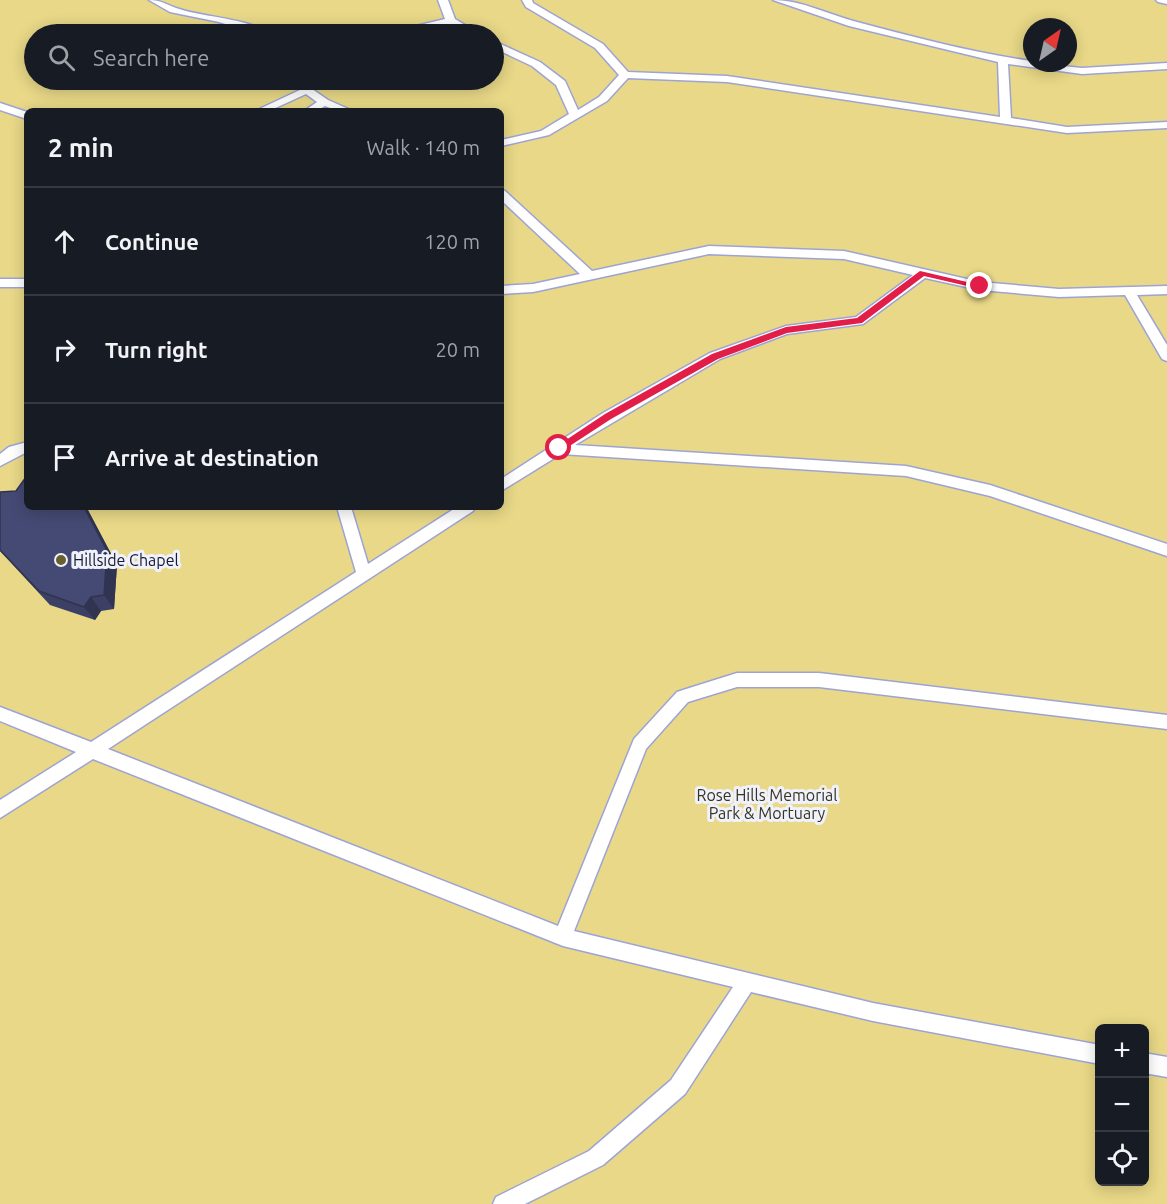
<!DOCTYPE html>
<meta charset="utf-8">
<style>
body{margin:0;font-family:Ubuntu,sans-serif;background:#20242c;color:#f1f3f6}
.controls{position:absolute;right:18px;bottom:18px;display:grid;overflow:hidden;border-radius:9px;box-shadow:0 3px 15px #0003}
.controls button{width:54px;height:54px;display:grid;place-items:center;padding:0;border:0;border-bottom:2px solid #363941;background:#171b24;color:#f1f3f6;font:30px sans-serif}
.compass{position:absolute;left:1023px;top:18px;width:54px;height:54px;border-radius:50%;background:#171b24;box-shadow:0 3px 15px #0003;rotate:34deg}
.stop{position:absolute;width:18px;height:18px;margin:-14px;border:4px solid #e11d48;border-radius:50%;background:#fff}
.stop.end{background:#e11d48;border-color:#fff;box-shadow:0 2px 6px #0008}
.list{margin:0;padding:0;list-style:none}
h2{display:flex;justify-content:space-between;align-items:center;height:78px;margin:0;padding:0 24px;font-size:26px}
h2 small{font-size:20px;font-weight:400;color:#9ea1a6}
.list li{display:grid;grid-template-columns:39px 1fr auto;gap:18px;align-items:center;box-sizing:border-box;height:108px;padding:0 24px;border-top:2px solid #363941}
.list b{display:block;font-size:22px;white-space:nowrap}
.list em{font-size:20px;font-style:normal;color:#9ea1a6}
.icon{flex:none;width:33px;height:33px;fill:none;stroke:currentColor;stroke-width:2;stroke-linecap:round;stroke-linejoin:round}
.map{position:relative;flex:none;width:1167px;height:1204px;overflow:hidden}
.search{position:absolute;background:#171b24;box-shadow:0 3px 15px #0003;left:24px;top:24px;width:480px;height:66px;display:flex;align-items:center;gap:15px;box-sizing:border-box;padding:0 21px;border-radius:33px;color:#9ea1a6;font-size:22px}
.panel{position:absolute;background:#171b24;box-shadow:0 3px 15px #0003;left:24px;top:108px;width:480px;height:402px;border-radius:9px}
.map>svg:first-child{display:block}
.green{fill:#e8d887;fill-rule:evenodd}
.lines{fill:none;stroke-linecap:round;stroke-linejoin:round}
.service-casing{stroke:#9da4d4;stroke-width:3}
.service{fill:#fff;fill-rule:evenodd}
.wall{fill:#3b4064}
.shaded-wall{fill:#303451}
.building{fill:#454a74;stroke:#303451;stroke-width:1.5}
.route{fill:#e11d48}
.poi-dot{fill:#6a602d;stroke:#eff1fc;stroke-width:2}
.labels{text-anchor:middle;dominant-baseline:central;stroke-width:6;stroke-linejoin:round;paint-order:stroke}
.poi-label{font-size:16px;fill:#191b2d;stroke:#eff1fc;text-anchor:start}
.park-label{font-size:16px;fill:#38341e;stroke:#eff1fc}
</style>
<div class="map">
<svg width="1167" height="1204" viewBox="0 0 1167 1204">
<rect width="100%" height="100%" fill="#e0e3f8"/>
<!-- green -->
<path class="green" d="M0,0H1167V1204H0ZM1032,27H1068V63H1032ZM34,34H494V80H34ZM27,111H501V507H27ZM1100,1028H1144V1182H1100Z"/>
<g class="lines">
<!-- service casing -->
<g class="service-casing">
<path id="service" d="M149,0C161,0 165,4 176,8C200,17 249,18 270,34H257L219,22L170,12Z
M438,0H448L455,19L480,34H469L450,24L399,34H382L445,19Z
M522,0H532L533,3L603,44L628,72L727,76L1000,117L998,62L849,26L773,0C802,0 829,15 857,22C914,37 973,53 1032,61V63L1082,68L1167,63V69L1082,74L1008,64L1011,118L1067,127L1167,122V128L1067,133L727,82L628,78L607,101L549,135L501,146V140L541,131L569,114L556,85L532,66L494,48V41L540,62L565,81L578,110L599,97L619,75L595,48L526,7Z
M1156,0H1167V4L1158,2Z
M300,80H310L312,89L328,100L353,111H338L325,106L316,111H304L317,102L306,94L269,111H255L302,89Z
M0,103L27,112V119L0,110Z
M501,190L505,191L592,271L709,246L844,251L980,282L1059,289L1167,286V294L1137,295L1167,345V361L1162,359L1125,295L1059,297L980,290L925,278L863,324L787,334L720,359L575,445L906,466L990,485L1167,544V556L990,496L906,476L561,454L501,491V479L603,413L710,353L786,326L856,317L913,275L844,259L709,254L533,292L501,294V286L533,284L580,274L501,200Z
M0,279H27V287H0Z
M27,442V452L0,466V454L9,447Z
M337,507H351L368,564L457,507H475L473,511L108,749L558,926L634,739L677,692L683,690L737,673H819L1167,715V729L819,687H737L688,702L646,749L574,931L873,1003L1100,1045V1064L873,1021L751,992L685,1094L603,1165L525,1204H493L496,1197L589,1151L671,1080L733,987L563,946L93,759L0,818V800L76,752L0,721V707L91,742L356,572Z
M1144,1053L1167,1057V1077L1144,1073Z"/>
</g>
<!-- service -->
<use href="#service" class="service"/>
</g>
<!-- wall -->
<path class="wall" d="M0,492L27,507H86L117,565L114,609L101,611L95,620L50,605L0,551Z"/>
<!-- shaded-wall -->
<path class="shaded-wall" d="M84,507H86L87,508L117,565L114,609L104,595Z
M91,597L101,611L95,620L84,607Z"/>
<!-- building -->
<path class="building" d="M26,477L27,507H84L107,551L104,595L91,597L84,607L39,591L0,550V492L16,491Z"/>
<!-- route -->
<path class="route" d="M920,271L984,286L980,289L924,276L862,323L787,333L718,359L611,419L562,451L559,452L554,448L605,414L712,354L786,327L857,318Z"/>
<!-- markers -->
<circle class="poi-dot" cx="61" cy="560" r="6"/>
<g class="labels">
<!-- poi labels -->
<g class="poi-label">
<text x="73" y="560">Hillside Chapel</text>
</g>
<!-- park labels -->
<g class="park-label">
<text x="767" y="795">Rose Hills Memorial<tspan x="767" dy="18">Park &amp; Mortuary</tspan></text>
</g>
</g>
</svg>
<div class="controls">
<button>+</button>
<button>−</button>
<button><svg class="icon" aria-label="locate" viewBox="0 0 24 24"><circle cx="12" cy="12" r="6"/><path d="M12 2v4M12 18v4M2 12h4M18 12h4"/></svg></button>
</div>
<svg class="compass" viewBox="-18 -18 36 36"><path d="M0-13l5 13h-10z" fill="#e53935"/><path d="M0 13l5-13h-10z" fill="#9ea1a6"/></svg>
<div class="stop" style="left:559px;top:448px"></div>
<div class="stop end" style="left:980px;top:286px"></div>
<div class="search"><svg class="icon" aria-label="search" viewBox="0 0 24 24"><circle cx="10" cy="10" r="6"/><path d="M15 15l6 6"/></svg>Search here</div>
<section class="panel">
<h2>2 min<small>Walk · 140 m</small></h2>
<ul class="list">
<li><svg class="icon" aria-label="ahead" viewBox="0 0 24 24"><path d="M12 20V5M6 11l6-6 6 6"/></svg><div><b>Continue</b></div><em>120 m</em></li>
<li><svg class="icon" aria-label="right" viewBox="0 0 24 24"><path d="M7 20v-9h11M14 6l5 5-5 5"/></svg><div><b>Turn right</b></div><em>20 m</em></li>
<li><svg class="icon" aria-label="arrive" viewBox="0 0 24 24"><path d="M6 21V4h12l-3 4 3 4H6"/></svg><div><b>Arrive at destination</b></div></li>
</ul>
</section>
</div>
